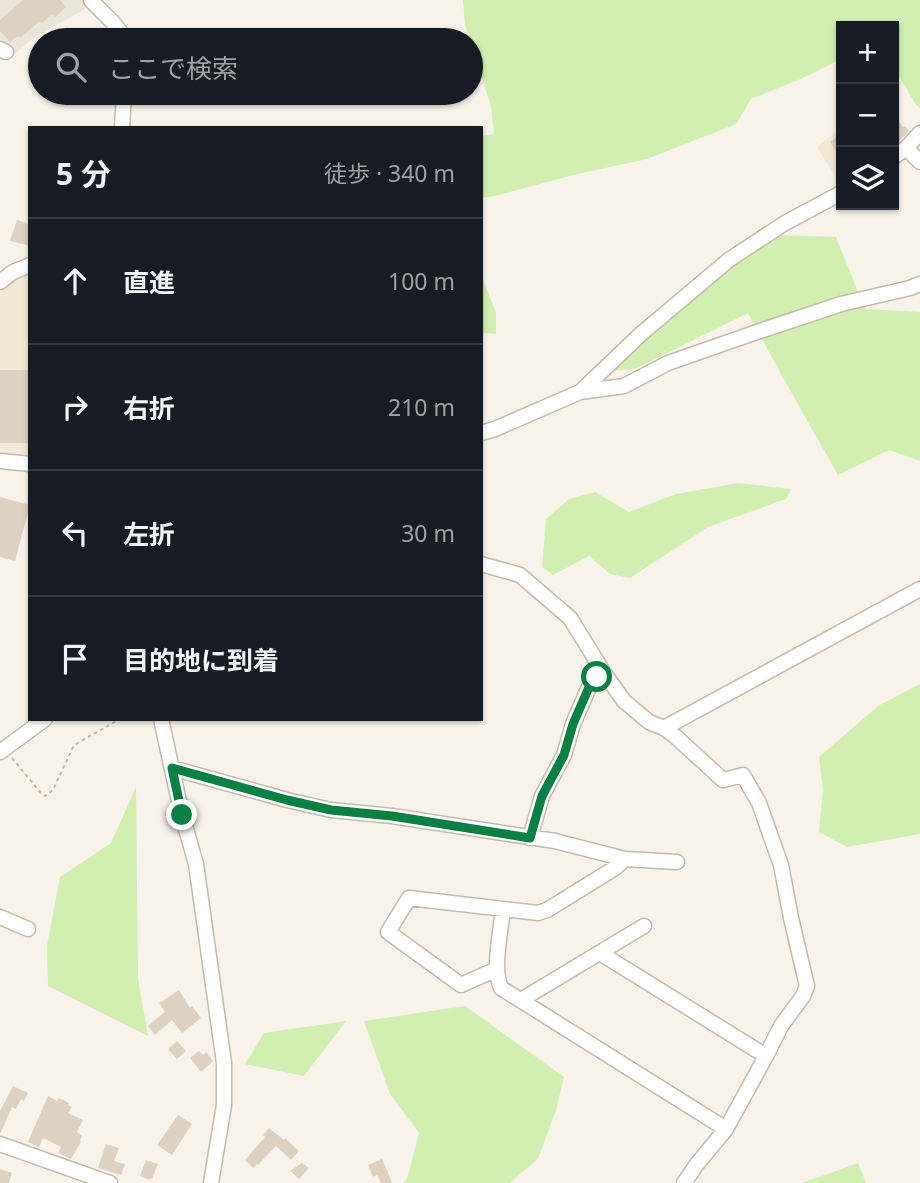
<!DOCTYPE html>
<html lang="ja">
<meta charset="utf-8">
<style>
body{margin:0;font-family:"Noto Sans","Noto Sans JP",sans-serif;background:#242831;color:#f1f3f6}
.controls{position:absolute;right:21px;top:21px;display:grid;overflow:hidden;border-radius:0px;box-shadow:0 2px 5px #0004}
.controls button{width:63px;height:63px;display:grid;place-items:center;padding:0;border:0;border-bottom:2px solid #363941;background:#171b24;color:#f1f3f6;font:35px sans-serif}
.stop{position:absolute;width:21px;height:21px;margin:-16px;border:5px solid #0b8043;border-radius:50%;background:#fff}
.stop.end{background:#0b8043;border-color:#fff;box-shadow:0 2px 7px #0008}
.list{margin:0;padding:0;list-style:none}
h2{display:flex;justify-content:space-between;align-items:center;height:91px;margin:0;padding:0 28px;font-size:30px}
h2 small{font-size:23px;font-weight:400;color:#9ea1a6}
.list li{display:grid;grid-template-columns:46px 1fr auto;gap:21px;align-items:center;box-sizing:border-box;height:126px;padding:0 28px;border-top:2px solid #363941}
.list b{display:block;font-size:26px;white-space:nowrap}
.list em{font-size:23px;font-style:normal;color:#9ea1a6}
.icon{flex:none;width:38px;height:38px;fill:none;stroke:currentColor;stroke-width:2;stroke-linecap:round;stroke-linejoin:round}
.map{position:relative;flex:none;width:920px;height:1183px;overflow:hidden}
.search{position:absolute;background:#171b24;box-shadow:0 2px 5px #0004;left:28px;top:28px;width:455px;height:77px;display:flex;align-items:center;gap:18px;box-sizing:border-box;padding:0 24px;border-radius:38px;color:#9ea1a6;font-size:26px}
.panel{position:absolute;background:#171b24;box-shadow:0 2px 5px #0004;left:28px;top:126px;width:455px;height:595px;border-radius:0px}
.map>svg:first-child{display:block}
.residential{fill:#ebe5d9}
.education{fill:#f1e9d4}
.green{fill:#d2eeb1}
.building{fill:#ddd2c2}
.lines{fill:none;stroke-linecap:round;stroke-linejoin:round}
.minor-casing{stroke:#c4bbac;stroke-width:17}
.path{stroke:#c7b89c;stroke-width:2;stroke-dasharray:3.5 3.5;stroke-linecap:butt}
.minor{stroke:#fff;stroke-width:14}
.route{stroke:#0b8043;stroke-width:9}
</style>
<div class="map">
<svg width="920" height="1183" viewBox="0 0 920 1183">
<rect width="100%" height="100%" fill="#f7f3eb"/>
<!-- residential -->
<path class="residential" d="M0,0H101L32,39L9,59L0,60Z"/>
<!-- education -->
<path class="education" d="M841,128V186L817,147Z
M30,273V457L0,454V291L19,277Z"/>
<!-- green -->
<path class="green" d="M463,0H920V108L916,105L894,68V26H841V59L803,78L751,99L736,124L647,159L577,174L495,196L481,198V136L494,134L491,106L465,25Z
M776,235L836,237L865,309L920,312V461L889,450L838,475L782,376L748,313L635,369L607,371L721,272Z
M481,274L496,313V334L481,333Z
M738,483L791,489L786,499L708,527L630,578L610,574L589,556L553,575L542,567L546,519L569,499L595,492L629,512L676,494Z
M920,684V834L847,847L819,832L823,790L819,757L878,706Z
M136,787L138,978L148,1036L48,986L47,945L60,877L111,843Z
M465,1006L564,1077L556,1110L538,1159L509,1183H403L407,1179L419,1133L390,1094L364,1021Z
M346,1021L304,1076L245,1064L264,1033Z
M858,1163L866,1183H802Z"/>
<!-- building -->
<path class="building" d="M23,0H60L66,7L55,17L52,14L42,23L40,21L20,38L18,36L10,42L0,31V20Z
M894,115L903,127L905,126L909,131L897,143L894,139Z
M841,134V158L830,142Z
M17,220L30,224V246L10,241Z
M0,370H30V443H0Z
M0,497L30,505L15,561L0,557Z
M179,990L190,1008L192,1006L201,1018L182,1033L172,1020L155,1035L148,1026L165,1012L159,1003Z
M177,1041L186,1051L177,1059L168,1049Z
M199,1051L203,1055L206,1052L213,1061L201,1072L190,1058Z
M13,1086L28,1093L24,1101L21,1099L16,1109L12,1107L0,1134V1111Z
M48,1096L57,1101L59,1098L69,1103L68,1105L72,1107L68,1113L83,1120L77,1132L82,1136L80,1141L81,1142L71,1159L58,1153L61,1147L43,1138L39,1147L28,1142Z
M178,1115L192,1124L172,1155L157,1145Z
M269,1128L284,1140L285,1138L299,1151L291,1160L276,1146L258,1165L257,1164L253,1168L245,1160L265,1137L263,1135Z
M106,1144L119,1148L114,1161L125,1164L121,1175L98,1168Z
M382,1159L387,1170L392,1183H381L377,1175L373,1177L368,1165Z
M146,1160L158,1164L152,1179L150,1178V1180L140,1176Z
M302,1163L309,1168L299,1179L290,1171Z
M0,1169L12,1173L9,1183H0Z"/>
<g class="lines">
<!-- minor casing -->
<g class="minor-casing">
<path id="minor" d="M91,0C102,13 118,24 125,40
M0,49L6,52
M122,128L124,93
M906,148L920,162
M894,157L906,148L920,133
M0,282L13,272L30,265
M580,392L624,386L668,363L757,332L841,304L910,288L920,284
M481,433L495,429L580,392L642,333L730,259L785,223L841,193
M0,461L30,464
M481,564L520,575L570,618L604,673L624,701L649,722L664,728L676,737L723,780L743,775L759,803L781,865L791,918L807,986L803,996L781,1026L766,1056L726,1129L697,1164L684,1183
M161,719L182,815L196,864L224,1063V1105L211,1183
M664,728L920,589
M0,752L45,719
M172,768L287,800L331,810L392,816L555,841L625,859L677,862
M530,838L542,796L564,755L573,724L590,685L604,673
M503,909C501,931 492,968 501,988L726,1129
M0,917L28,929
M600,953L766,1056
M497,969L461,985L388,932L409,898L538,913L547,910L615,868L625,859
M521,1000L644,926
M0,1144L110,1183"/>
</g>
<!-- path -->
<path class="path" d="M12,758L41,793L45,796L53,790L74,745L120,719"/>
<!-- minor -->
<use href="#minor" class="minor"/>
</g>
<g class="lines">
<!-- route -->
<path class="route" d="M182,815L172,768L287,800L331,810L392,816L530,838L542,796L564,755L573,724L590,685L597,677"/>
</g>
</svg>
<div class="controls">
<button>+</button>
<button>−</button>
<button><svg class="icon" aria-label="layers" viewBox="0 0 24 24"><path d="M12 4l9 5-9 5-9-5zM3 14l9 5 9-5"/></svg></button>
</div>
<div class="stop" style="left:597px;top:677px"></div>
<div class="stop end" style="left:182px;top:815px"></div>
<div class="search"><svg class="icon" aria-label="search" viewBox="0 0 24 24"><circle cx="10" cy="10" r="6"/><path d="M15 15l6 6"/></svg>ここで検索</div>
<section class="panel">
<h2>5 分<small>徒歩 · 340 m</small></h2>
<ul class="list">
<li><svg class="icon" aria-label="ahead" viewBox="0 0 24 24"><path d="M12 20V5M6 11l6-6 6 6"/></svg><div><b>直進</b></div><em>100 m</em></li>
<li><svg class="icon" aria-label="right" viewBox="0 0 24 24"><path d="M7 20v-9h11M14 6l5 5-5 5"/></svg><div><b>右折</b></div><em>210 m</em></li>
<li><svg class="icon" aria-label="left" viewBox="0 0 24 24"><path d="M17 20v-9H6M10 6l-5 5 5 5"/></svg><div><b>左折</b></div><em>30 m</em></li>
<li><svg class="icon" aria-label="arrive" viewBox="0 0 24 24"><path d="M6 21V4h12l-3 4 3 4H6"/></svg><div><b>目的地に到着</b></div></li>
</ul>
</section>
</div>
